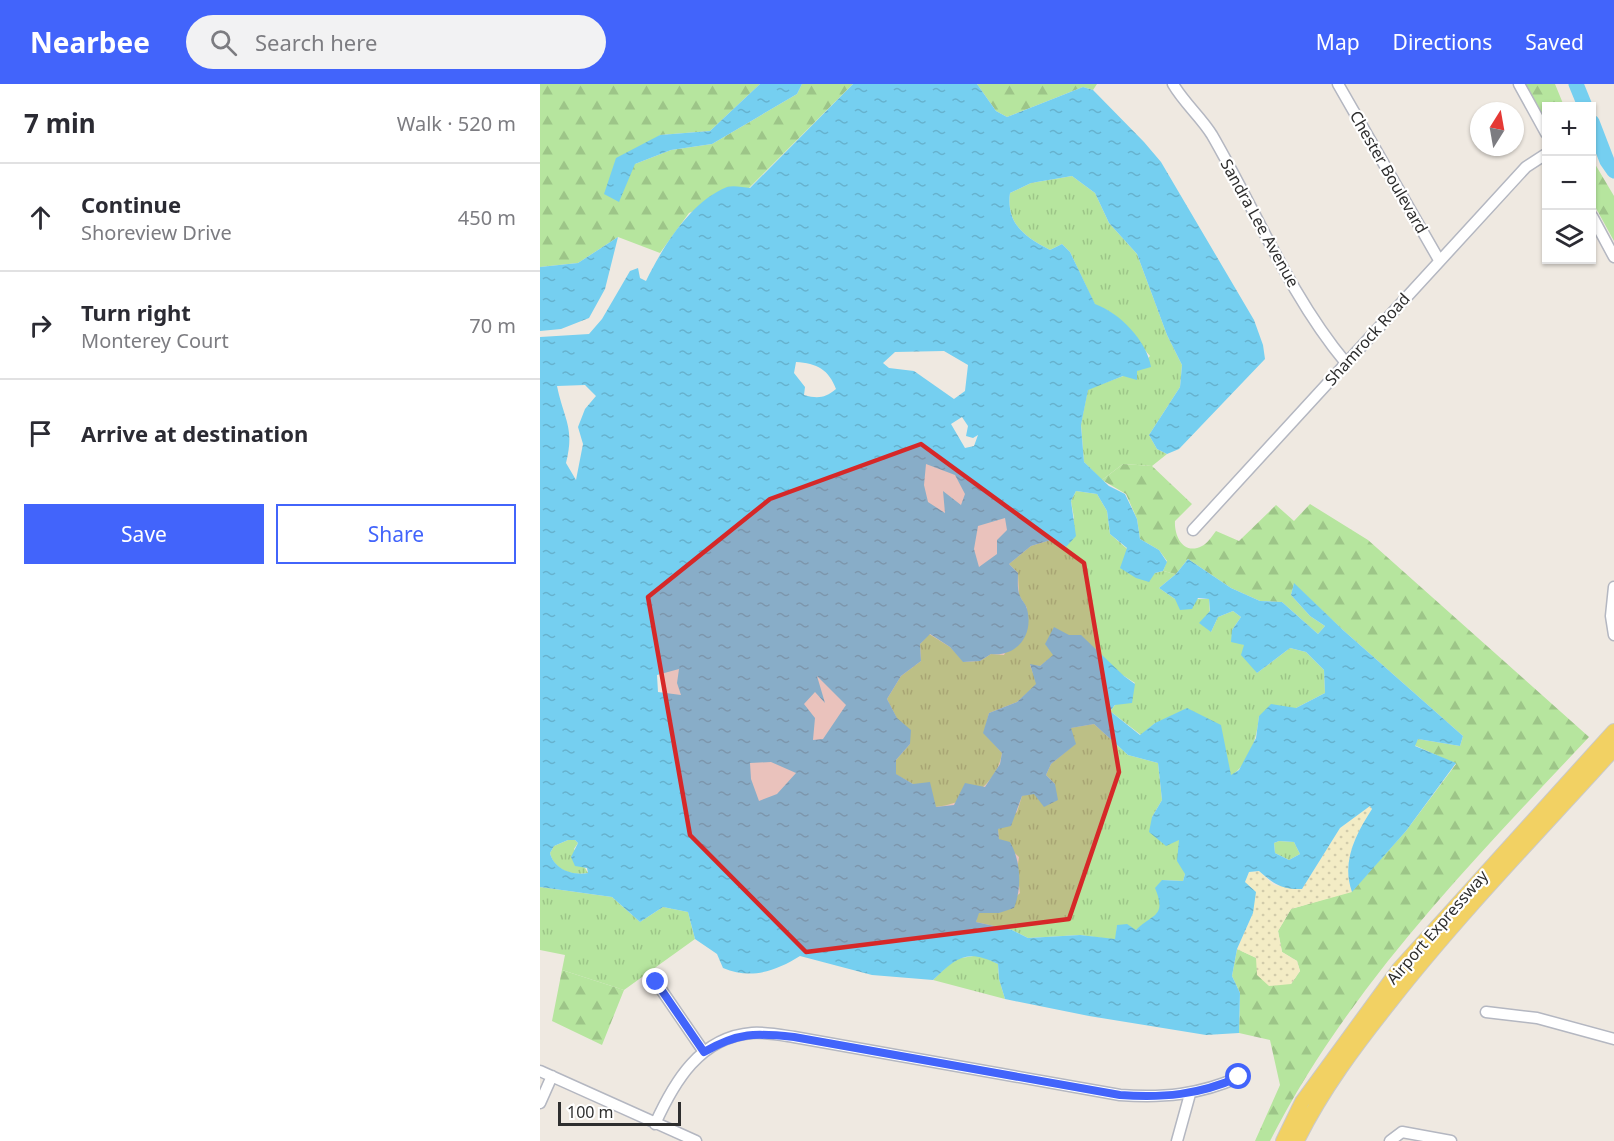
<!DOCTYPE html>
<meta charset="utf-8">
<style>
body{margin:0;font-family:"Noto Sans",sans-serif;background:#f2f2f3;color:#2b2b33}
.controls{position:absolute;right:18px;top:18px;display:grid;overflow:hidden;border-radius:0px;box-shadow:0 2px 4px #0004}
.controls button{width:54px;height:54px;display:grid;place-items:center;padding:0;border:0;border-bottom:2px solid #e1e1e2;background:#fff;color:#2b2b33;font:30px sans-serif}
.compass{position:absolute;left:930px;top:18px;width:54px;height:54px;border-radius:50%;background:#fff;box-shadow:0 2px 4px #0004;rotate:11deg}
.scale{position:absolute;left:18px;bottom:15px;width:123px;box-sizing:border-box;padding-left:6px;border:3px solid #2e2e2e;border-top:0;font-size:16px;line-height:21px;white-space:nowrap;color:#2e2e2e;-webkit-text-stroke:4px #fff;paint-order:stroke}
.stop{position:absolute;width:18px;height:18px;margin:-14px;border:4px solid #4264fb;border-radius:50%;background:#fff}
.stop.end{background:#4264fb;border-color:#fff;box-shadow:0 2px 6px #0008}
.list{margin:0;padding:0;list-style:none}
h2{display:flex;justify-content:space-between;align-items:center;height:78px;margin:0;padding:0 24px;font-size:26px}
h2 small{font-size:20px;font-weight:400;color:#7c7c81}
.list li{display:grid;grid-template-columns:39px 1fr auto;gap:18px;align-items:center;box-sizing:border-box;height:108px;padding:0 24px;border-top:2px solid #e1e1e2}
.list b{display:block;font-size:22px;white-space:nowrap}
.list p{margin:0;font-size:20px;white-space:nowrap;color:#7c7c81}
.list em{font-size:20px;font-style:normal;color:#7c7c81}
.actions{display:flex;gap:12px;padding:18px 24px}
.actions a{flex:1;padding:14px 0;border:2px solid #4264fb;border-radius:0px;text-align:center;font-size:21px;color:#4264fb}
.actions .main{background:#4264fb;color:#fff}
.icon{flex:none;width:33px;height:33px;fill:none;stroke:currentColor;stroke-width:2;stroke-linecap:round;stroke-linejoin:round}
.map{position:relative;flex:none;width:1074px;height:1057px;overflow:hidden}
header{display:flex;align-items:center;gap:36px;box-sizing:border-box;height:84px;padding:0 30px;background:#4264fb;color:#fff}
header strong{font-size:28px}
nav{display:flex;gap:33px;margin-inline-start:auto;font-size:21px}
.search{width:420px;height:54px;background:#f2f2f3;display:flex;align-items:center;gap:15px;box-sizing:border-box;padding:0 21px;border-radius:33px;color:#7c7c81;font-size:22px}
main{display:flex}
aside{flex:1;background:#fff}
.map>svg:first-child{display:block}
.grass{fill:url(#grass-tufts)}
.forest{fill:url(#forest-firs)}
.sand{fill:url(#sand-dots)}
.water{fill:url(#water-ripples);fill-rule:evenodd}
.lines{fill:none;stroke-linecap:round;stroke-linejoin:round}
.river{stroke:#75cff0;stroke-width:15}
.minor-casing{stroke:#b4b7c1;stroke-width:13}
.major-casing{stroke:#c9c9c9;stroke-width:16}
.minor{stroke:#fff;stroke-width:10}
.major{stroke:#f2d163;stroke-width:14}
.route{stroke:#4264fb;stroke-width:8}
.marked{fill:#d62828;fill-opacity:0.2;stroke:#d62828;stroke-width:4.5;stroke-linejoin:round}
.labels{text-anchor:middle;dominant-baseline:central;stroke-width:4.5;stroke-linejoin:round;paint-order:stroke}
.street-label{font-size:16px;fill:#2e2e2e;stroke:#fff}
</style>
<header>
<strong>Nearbee</strong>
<div class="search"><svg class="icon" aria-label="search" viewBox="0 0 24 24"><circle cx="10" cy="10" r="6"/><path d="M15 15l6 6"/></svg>Search here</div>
<nav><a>Map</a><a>Directions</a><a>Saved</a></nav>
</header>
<main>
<aside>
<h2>7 min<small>Walk · 520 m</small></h2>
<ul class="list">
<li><svg class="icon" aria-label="ahead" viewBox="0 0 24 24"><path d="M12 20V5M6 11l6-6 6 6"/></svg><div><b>Continue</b><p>Shoreview Drive</p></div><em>450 m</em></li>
<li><svg class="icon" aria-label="right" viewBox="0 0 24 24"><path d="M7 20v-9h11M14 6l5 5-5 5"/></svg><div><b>Turn right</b><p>Monterey Court</p></div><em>70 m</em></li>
<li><svg class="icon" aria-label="arrive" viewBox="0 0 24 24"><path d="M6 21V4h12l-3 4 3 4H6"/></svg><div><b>Arrive at destination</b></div></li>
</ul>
<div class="actions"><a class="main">Save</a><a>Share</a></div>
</aside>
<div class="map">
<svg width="1074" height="1057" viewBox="0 0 1074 1057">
<defs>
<pattern id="grass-tufts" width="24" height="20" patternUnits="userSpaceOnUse" patternTransform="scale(1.5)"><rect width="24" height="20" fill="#b6e59e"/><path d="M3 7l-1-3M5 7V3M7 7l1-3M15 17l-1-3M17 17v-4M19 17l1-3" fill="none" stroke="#9dc588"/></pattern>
<pattern id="forest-firs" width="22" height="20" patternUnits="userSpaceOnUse" patternTransform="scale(1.5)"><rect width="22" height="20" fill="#b6e59e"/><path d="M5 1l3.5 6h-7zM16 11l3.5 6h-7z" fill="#9dc588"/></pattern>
<pattern id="sand-dots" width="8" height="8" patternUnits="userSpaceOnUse" patternTransform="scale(1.5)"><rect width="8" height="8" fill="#f3ecc5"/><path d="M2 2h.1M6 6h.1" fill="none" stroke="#d1cbaa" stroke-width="1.8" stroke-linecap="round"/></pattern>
<pattern id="water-ripples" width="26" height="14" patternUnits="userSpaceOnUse" patternTransform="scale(1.5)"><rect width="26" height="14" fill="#75cff0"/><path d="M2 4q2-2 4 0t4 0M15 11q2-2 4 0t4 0" fill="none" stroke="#66b2ce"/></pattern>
</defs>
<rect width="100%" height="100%" fill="#efe9e1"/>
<!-- grass -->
<path class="grass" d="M532,92L555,109L569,139L597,170L627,251L642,281L640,303L609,351L617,365L627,370L612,382L583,380L562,396L544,378L541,340L548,305L597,287L610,272C593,252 581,229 555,221L530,168L522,160L510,166C484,153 466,139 470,109L491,99Z
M536,407L557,410L567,427L570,450L615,489L623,487L636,490L619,504L635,515H669L671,548L678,533L693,527L701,533L692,546L696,558L705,561L717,589L750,564L766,568L784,586L785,609L756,624L719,632C717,654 710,679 691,692L615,639L601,651L570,627L595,599L584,592L514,571L500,582L490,581L497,600L477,618L449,629L444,649L462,669C457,701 426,720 395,723L373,700L355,690L356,676L370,660L347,615L361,592L381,577L380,560L389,550L410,563L424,578L440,577L451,570L464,571L487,524L479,511L478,489L469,480L491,462L514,455L526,463L534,434L531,417Z
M554,640L588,671L618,679L622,716L612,733L640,756L645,790L643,797L622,796L620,826L614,834L596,846L577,841L576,856L540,851L488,854L472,846L436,838L438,829H459L480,809L477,787L479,773L459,755L458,745L477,728L482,712L515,700L506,691L511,680L535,660L530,644Z
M28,756H35L38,759L34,765L48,789C32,792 14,786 10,769L14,762Z
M739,757L754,758L760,770L749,776L735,769L734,759Z
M0,803L72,813L100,838L123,823L148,828L155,855L84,906L22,886L25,871L0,866Z
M440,871L458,880L459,895L465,915L393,896L415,875Z"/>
<!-- forest -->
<path class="forest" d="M0,0H220L170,47L120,51L95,80L131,66L172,60L257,10L262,0H313L209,104L149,129L120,169L78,153L38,179L0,183Z
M437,0H557L553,6L543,3L467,33L456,27Z
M985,0H1015L1024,22H1006V38Z
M1052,75L1074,112V157L1052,117Z
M583,380L612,382L652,420L635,437C634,451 643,472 662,462C667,460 672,452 676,447L699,457L736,421L754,437L770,420L828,456L1049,653C931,779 809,902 730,1057H715L740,1001L730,956L699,949L700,909L692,892L697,865L717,874L751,900L760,887L757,877L742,868L738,847L751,825L812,807L866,747L916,680L874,661L878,655L920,662L923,652L803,546L754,500L751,511L770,532L785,542L778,550L742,518L720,517L691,504L648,475L636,490L623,487L627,477L619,466L600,455L597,435L586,410L562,396Z
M22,886L84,906L62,961L12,937Z"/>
<!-- sand -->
<path class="sand" d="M830,722L832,725C816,750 801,778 812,808L751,825L738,847L742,868L757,877L760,887L751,900L729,902L717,891L716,874L697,865L713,829L705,798L709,788L719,787L734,801L762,805L800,744Z"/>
<!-- water -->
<path class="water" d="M220,0H262L257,10L172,60L131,66L95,80L79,118L64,110L76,74L120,51L170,47Z
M313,0H437L456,27L467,33L543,3L553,6L604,58L621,78L714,236L723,261L725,275L639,365L627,370L617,365L609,351L640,303L642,281L627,251L597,170L569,139L555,109L532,92L491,99L470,109C466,139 484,153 510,166L522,160L530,168L555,220C580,229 607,257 611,283L597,287V296L583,292L548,306L541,341L544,378L569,402L585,410L597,435L600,455L619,466L627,478L623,487L615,489L609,498L596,494L580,484L587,464L570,450L567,427L557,410L536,407L531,417L536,452L526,463L514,455L491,462L469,480L478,489C478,496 477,506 480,512C482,517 486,520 487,525C494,551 477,573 451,570L440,577L423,578L410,563L390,550L380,560L381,577L361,592L347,615L357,634L371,646L370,660L356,676V690L373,700L390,698L396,723L414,721L425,699L445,703L460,680L462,669L443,649L449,629L477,618L496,600L490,580L500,582L513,571L505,560L514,543L529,551H541L584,592L595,600L592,619L575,621L570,627L600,651L615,639L647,624L681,641L691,691L699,686L716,654L719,632L731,620L756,624L785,609L784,586L766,568L750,564L717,589L701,571L704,561L691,558L692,546L701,533L693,527L678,533L671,548L659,539L670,527L669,515L658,514L652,525L640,526L635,515L619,504L636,490L648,475L691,504L720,517L742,518L778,550L785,542L770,532L751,511L754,499L803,546L923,652L920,662L878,655L875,662L916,679L866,747L812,808C801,778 816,750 832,725L830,722L800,744L762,805C742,806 734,800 719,787L709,788L705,798L716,808L713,829L697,865L692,892L700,909L699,949L666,951L549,932L465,915L459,895L458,880C426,864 416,874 393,896L332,891L260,872C236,887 211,896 183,884L177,870L155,855L148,828L123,823L100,838L72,813L0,803V253L49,250L62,235L90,187L98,184L100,194L106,197C122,164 151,117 187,103C193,101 203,103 210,104ZM404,267L428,281L425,307L414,315L374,287L349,284L343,279L355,268ZM256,278C277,279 289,286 296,305C285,314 278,315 264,311L265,303L254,289ZM45,301L56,312L45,325L38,343L43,360L36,396L26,379C35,343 24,336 17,302ZM422,333L428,342L426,352L433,354L438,351L434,362L425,364L411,340ZM386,380L415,391L425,410L421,421L403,407L405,429L388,418L384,401ZM465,434L467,446L457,456V470L439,483L434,465L438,442ZM139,585L137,599L141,611L118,608L117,591ZM277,592L306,621L283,655L273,656L275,634L264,620L275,608L285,619ZM554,640L588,671L618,679L622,716L612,733L609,748L626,762L639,756L637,777L645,790L643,797L622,796L615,804C627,833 613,829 596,846L587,840L577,841L575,855L540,851L488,854L472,846L436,838L439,829H459L474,824C482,804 481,777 470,758L459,755L458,745L471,742L482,712L494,710L504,723L518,716L515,700L506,691L511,680L536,660L531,644ZM231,678L256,689L237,710L219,717L211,695L210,679ZM28,756H35L38,759L31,773L35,782L47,784L48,789C32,792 14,785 10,769L14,762ZM739,757L754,758L760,770L749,776L735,769L734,759Z
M78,153L65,205L49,234L21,245L0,247V183L38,179Z"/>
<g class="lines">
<!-- river -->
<path class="river" d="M1036,0L1045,22
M1052,38L1067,77L1074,87"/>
<!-- minor casing -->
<g class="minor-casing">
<path id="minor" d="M633,0C644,19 661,33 672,51C716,127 750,212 806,279
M798,0L899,176
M979,0L1006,49
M1052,132L1074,173
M653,446L986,83L1006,70
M1074,503L1071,532L1074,551
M116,898L164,968
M946,928L997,934L1074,955
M0,987L156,1057
M0,1019L12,992
M115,1040C134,998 160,953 212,949C226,948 241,951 254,953L580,1011C623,1014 659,1011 699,993
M637,1057L650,1010
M850,1057L862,1048L911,1057"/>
</g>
<!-- major casing -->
<g class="major-casing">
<path id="major" d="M743,1057L762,1018L859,885L1074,647
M757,1057C782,1006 816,961 851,917C920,829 999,748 1074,665"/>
</g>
<!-- minor -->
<use href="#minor" class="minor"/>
<!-- major -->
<use href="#major" class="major"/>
</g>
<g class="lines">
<!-- route -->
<path class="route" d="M116,898L164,968C199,948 215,949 254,953L580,1011C623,1014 659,1011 699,993"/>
</g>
<!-- marked area -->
<path class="marked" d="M381,360L544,479L579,688L529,835L266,868L150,751L108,513L230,415Z"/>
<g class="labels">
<!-- street labels -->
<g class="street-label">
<text transform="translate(849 88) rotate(60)">Chester Boulevard</text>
<text transform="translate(720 139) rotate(61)">Sandra Lee Avenue</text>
<text transform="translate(827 255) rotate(-48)">Shamrock Road</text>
<text transform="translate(897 843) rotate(-49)">Airport Expressway</text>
</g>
</g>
</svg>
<div class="controls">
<button>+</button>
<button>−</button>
<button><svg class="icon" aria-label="layers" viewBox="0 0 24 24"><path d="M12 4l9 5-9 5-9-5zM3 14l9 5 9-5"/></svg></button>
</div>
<svg class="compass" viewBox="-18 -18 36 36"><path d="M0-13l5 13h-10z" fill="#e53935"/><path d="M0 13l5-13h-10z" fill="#7c7c81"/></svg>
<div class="scale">100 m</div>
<div class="stop" style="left:699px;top:993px"></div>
<div class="stop end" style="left:116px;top:898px"></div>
</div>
</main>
